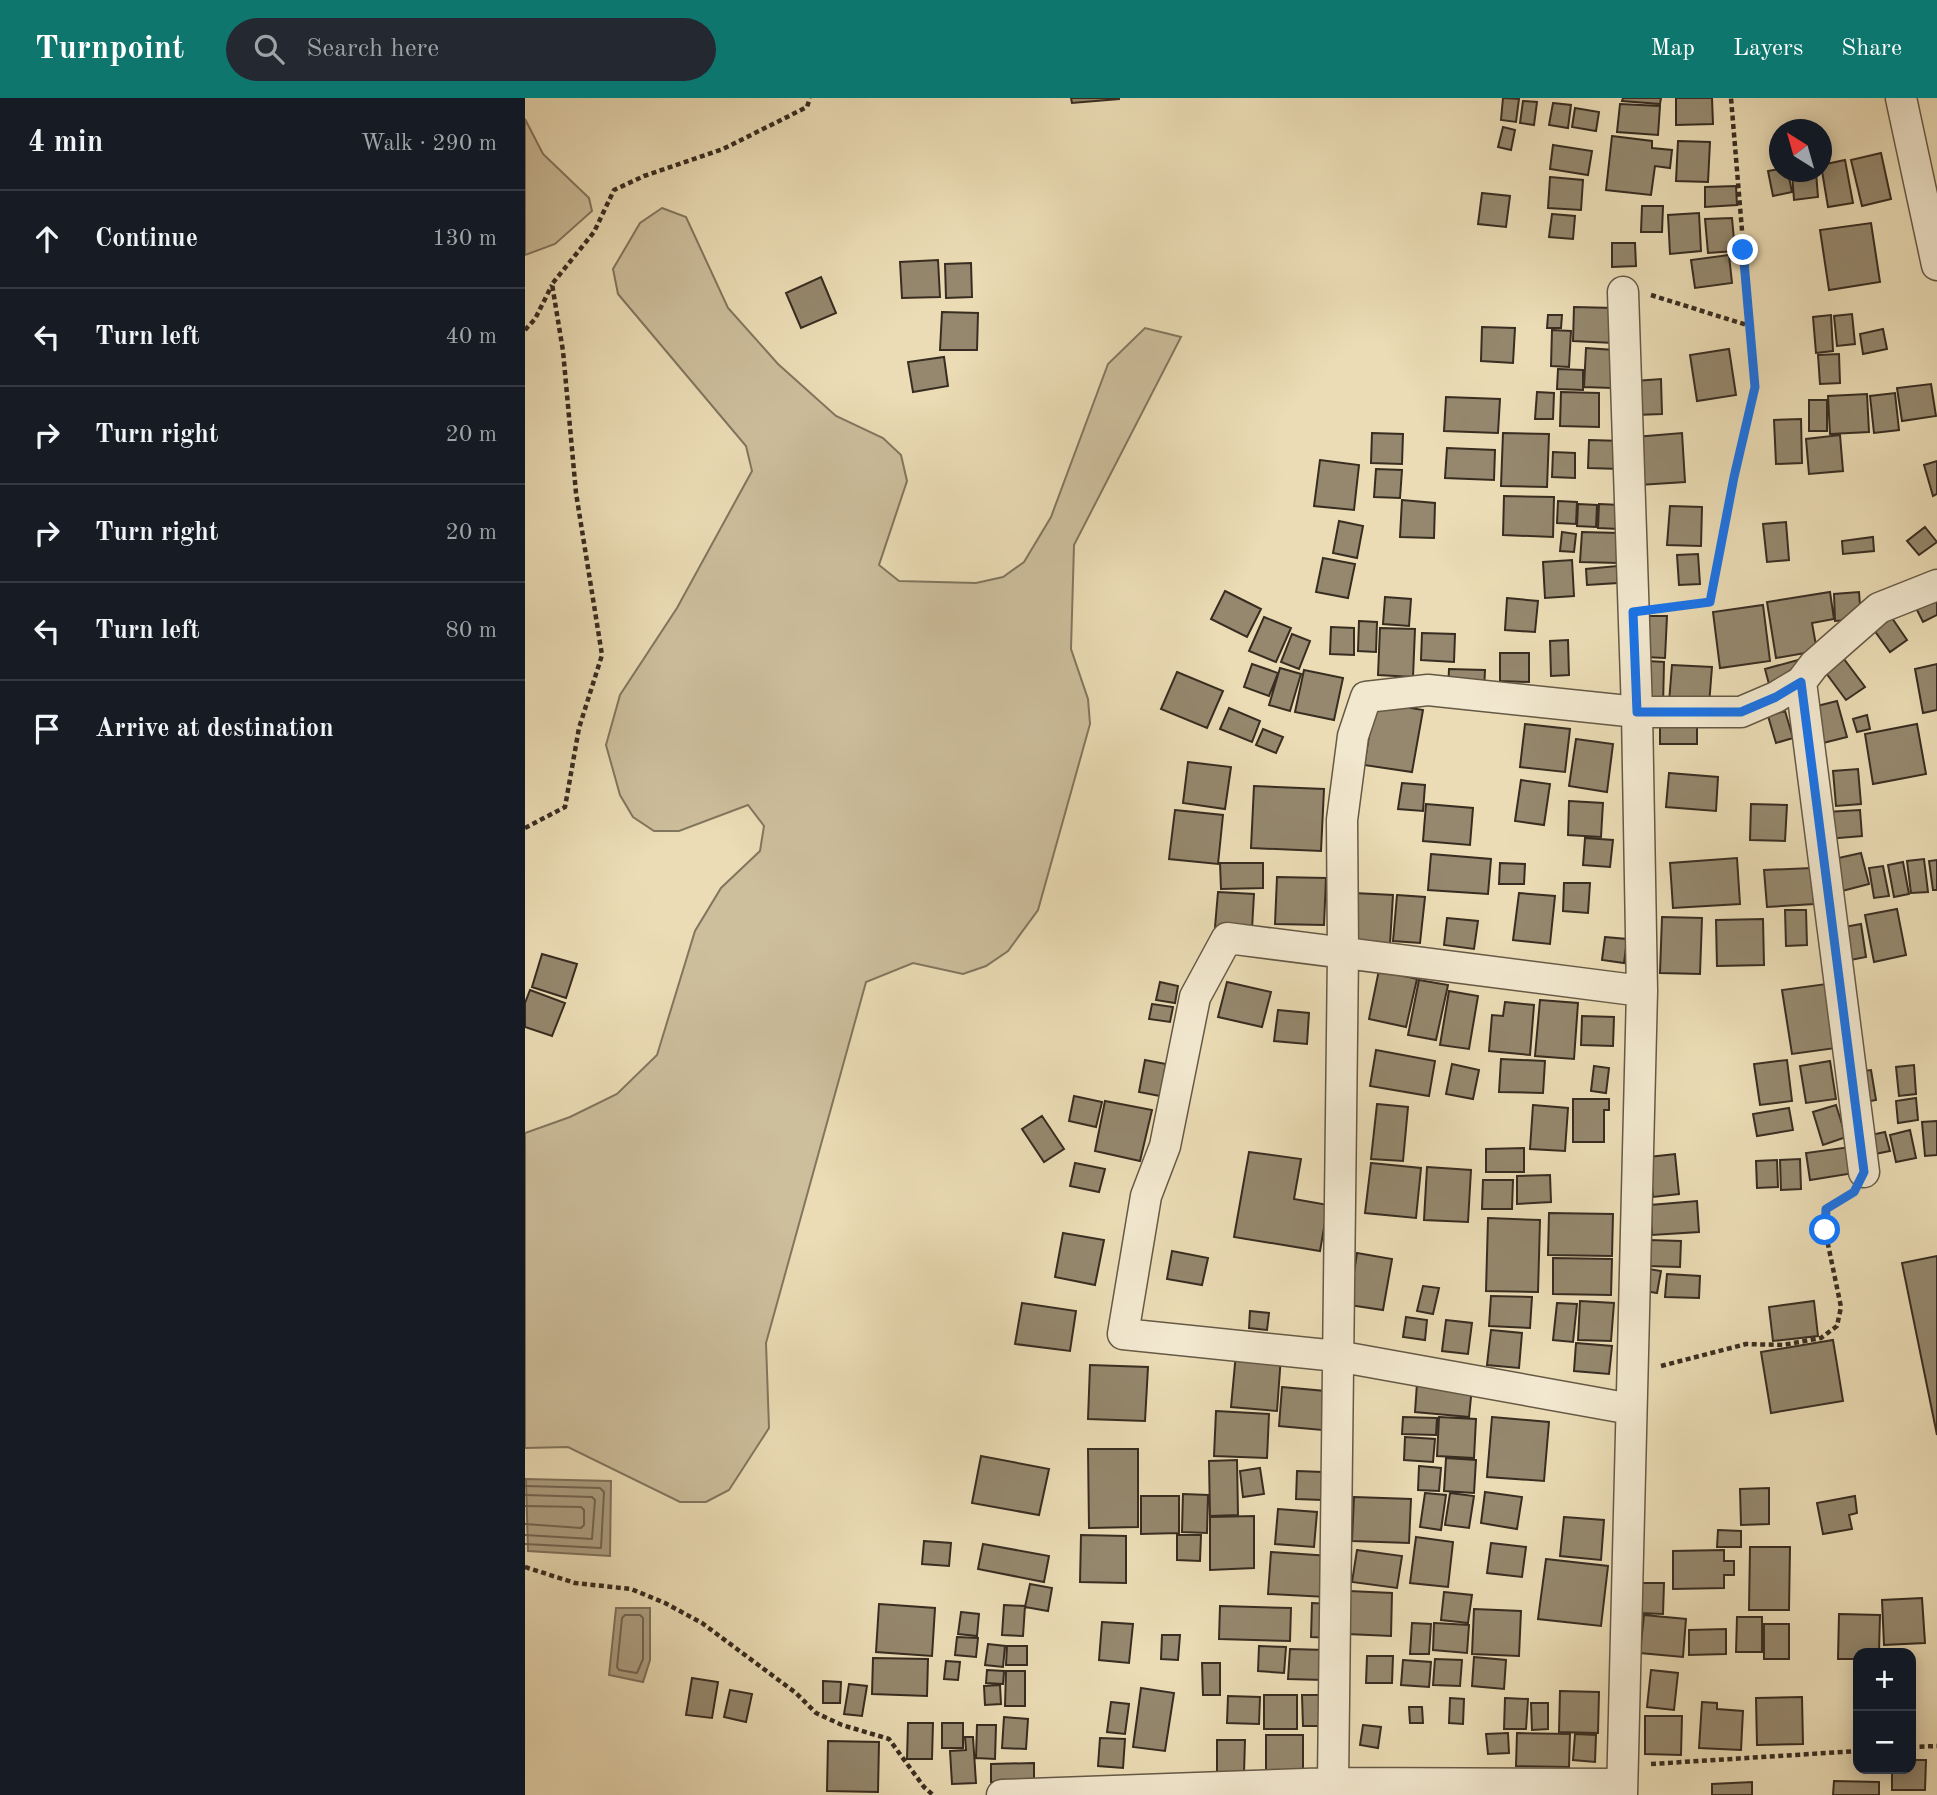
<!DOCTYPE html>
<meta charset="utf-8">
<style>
body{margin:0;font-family:"Old Standard TT",serif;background:#242831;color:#f1f3f6}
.controls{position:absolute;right:21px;bottom:21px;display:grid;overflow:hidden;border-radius:14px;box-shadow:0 4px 18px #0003}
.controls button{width:63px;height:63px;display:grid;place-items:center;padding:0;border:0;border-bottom:2px solid #363941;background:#171b24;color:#f1f3f6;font:35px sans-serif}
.compass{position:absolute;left:1244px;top:21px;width:63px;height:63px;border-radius:50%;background:#171b24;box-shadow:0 4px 18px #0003;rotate:323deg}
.stop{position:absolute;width:21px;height:21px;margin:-16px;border:5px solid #1a73e8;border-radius:50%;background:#fff}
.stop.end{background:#1a73e8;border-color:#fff;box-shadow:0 2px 7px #0008}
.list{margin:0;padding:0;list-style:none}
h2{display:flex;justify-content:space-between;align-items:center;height:91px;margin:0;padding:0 28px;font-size:30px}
h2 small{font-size:23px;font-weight:400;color:#9ea1a6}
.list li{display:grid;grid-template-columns:46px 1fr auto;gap:21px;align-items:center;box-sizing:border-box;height:98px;padding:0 28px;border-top:2px solid #363941}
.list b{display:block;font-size:26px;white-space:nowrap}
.list em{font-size:23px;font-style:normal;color:#9ea1a6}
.icon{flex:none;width:38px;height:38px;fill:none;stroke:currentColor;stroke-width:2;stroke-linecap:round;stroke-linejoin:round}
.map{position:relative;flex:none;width:1412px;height:1697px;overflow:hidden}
header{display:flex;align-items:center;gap:42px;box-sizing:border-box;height:98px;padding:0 35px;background:#0f766e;color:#fff}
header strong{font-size:33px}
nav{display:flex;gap:38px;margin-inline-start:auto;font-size:24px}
.search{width:490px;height:63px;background:#242831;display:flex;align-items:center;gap:18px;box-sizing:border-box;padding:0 24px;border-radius:38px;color:#9ea1a6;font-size:26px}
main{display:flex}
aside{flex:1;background:#171b24}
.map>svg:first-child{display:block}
.green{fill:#cdbe9c;stroke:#82765e;stroke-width:2}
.water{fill:#aea083;stroke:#7f725c;stroke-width:2}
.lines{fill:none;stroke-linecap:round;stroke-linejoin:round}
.shore{stroke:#736652;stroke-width:2}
.building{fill:#95886e;stroke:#382d21;stroke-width:2}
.street-casing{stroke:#655946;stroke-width:33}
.path{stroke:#382d21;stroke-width:4.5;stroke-dasharray:5 3.5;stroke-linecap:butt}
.street{stroke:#f2e8cf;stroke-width:30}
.route{stroke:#1a73e8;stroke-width:9}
</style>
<header>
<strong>Turnpoint</strong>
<div class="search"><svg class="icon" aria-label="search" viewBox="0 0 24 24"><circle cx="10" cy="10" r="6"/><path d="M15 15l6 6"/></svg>Search here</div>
<nav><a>Map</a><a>Layers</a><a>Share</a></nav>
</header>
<main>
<aside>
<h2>4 min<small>Walk · 290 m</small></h2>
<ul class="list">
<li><svg class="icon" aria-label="ahead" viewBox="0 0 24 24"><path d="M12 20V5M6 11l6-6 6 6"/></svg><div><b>Continue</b></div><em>130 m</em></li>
<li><svg class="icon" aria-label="left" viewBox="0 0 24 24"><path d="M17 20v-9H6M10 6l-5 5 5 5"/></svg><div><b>Turn left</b></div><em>40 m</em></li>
<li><svg class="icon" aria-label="right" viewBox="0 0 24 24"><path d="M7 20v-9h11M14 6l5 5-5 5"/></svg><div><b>Turn right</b></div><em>20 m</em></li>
<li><svg class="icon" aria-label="right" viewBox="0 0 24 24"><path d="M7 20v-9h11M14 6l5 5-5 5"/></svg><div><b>Turn right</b></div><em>20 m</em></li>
<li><svg class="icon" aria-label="left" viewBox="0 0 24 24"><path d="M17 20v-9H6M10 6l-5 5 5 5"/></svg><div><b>Turn left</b></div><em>80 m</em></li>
<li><svg class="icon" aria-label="arrive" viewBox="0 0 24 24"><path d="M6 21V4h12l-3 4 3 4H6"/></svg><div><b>Arrive at destination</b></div></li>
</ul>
</aside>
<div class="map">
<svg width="1412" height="1697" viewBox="0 0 1412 1697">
<rect width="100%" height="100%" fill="#ebdcb5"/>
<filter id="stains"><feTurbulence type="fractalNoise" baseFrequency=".00286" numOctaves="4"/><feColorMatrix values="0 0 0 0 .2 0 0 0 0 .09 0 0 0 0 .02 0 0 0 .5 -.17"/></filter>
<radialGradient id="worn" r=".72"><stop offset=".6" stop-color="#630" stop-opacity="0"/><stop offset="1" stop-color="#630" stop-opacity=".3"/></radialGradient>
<!-- green -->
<path class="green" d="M0,21L18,56L64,100L67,113L30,146L0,157Z
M137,110L161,119L203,210L253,266L311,318L358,340L376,357L382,383L354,467L374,483L451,485L478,479L499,464L526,419L583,266L620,230L656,239L549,447L546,551L563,601L565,626L513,812L483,853L461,868L438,876L388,865L341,884L241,1245L244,1330L204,1392L181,1404H155L43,1349L0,1350V1035L45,1019L92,996L132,957L170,833L196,790L235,753L239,728L223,707L154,733H129L108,719L95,697L81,647L95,597L152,510L227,373L221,348L93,196L88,171L115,125Z"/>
<!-- water -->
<path class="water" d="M1,1381L86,1383L85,1458L3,1453Z
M91,1510H125V1562L118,1584L84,1577Z"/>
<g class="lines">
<!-- shore -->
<path class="shore" d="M0,1388L75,1390L79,1394L76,1450L0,1446
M0,1397L67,1399L70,1402L67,1441L0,1437
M0,1408L56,1409L59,1412V1427L56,1430L0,1426
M100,1517H115L118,1520V1561L112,1575L94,1572L92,1569L97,1520Z"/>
</g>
<!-- building -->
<path class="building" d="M546,0H594V1L547,5Z
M978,0L994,1L991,24L976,22Z
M1098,0H1136L1135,6L1097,3Z
M1151,0H1187L1188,26L1151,27Z
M998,3L1012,4L1009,27L995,25Z
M1028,5L1046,7L1043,30L1024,27Z
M1095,6L1135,8L1133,37L1092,34Z
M1050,10L1074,14L1071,33L1047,29Z
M978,29L990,32L986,52L973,49Z
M1087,38L1127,43V50L1147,52L1145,70L1130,68L1126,97L1081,92Z
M1153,43L1185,44L1183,84L1151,83Z
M1028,47L1067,53L1063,77L1025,71Z
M1356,55L1366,101L1337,108L1326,62Z
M1320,62L1328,105L1303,109L1296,67Z
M1254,71V74H1263L1267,94L1248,98L1243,73Z
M1267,74H1291L1293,99L1269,102Z
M1025,79L1058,82L1056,112L1023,110Z
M1211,88L1212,107L1180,109V89Z
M957,95L985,98L981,129L953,126Z
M1117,108H1138L1137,134H1116Z
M1174,115L1176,153L1145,156L1143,117Z
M1027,116L1050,118L1048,141L1024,139Z
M1207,120L1210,153L1183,155L1180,121Z
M1346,125L1355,184L1304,192L1295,132Z
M1087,145H1110L1111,168L1087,169Z
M1204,157L1207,185L1170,190L1166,162Z
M413,162L415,199L377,200L375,164Z
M446,165L447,199L421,200L420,166Z
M296,179L311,215L276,230L261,195Z
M1049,209L1089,210L1088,245L1048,243Z
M417,214L453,215L452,252H415Z
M1327,216L1330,246L1312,248L1309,218Z
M1023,217H1037L1036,230H1022Z
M1306,217L1308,253L1291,255L1288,219Z
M957,229L990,230L988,265L956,263Z
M1358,231L1362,251L1338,256L1335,236Z
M1027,232L1046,233L1044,269L1026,268Z
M1061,250L1089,252L1087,290L1059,289Z
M1204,251L1211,297L1172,303L1165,257Z
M1314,256L1315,285L1295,286L1293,257Z
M419,259L423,288L388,294L383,264Z
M1033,271L1058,272V292L1032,291Z
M1136,281L1137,316L1111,317L1110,283Z
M1406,286L1411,318L1377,323L1372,290Z
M1012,294L1029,295L1028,321H1010Z
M1036,294L1074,295V329L1035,328Z
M1370,295L1374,332L1349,335L1345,298Z
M1342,296L1344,334L1305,336L1303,298Z
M921,299L975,301L973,335L919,333Z
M1284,302H1302V333H1284Z
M1276,321L1277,365L1251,366L1249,322Z
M847,335L878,336L877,366L846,365Z
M978,335L1024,336L1022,389L976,388Z
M1157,335L1160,384L1114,387L1110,339Z
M1315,337L1318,373L1284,376L1281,341Z
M1064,342L1097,343L1095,371L1063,370Z
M922,350L970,352L969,382L920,380Z
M1028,354L1050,355V380L1027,379Z
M795,362L834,367L829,412L789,408Z
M1412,363V396L1408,398L1399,367Z
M851,371L877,372L875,400L849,399Z
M979,398L1029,399L1028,439L978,437Z
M877,402L910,405L909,440L875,439Z
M1033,403L1052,404L1051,426L1032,425Z
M1053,406L1072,407L1071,429L1052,428Z
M1074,406L1095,407L1094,431L1073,430Z
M1145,408L1177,409L1176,448L1142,447Z
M814,423L838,428L832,460L808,455Z
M1261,424L1264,462L1242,464L1238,426Z
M1400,429L1412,444L1394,457L1382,443Z
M1037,434L1051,436L1049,454L1035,453Z
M1057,434L1094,435L1093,465L1055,464Z
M1348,439L1349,453L1318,456L1317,443Z
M1173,456L1175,486L1154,487L1152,457Z
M798,460L830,466L823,500L791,494Z
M1047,462L1049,498L1020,500L1018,464Z
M1092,468L1093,485L1062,487L1061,471Z
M700,493L736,511L722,539L686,521Z
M1305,494L1309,521L1287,525L1292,553L1251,560L1242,504Z
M1334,494L1336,521L1310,523L1309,496Z
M1412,496V517L1398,524L1389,506Z
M860,499L886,501L884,528L858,526Z
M982,500L1013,503L1010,534L980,532Z
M1238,507L1245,563L1195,570L1188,514Z
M1121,518H1142L1140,560L1120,559Z
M739,519L766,530L751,564L724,553Z
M1367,520L1382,542L1365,554L1349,532Z
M834,523L852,524L851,554L833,553Z
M806,529L829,530V557L805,556Z
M855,530L890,531L888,579L853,577Z
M897,535L930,536L929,564L896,562Z
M767,536L785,543L774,571L756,564Z
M1043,542L1044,577L1026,578L1025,543Z
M975,555H1004V584L975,583Z
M1319,561L1340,589L1321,602L1301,575Z
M1273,562L1275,572L1245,590L1240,571Z
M1123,563L1139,564L1138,609L1122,608Z
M727,566L753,575L744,598L719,589Z
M1412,566V612L1398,615L1390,571Z
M1147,567L1187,569L1184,607L1144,604Z
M755,570L776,576L765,613L744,607Z
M924,571L960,572L959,593L923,592Z
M779,572L818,580L809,622L770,614Z
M652,574L698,593L682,630L636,611Z
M1312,603L1322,639L1298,645L1288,609Z
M850,604L898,612L887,674L839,667Z
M704,610L735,623L727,644L695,631Z
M1260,613L1268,640L1251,645L1243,618Z
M1342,617L1345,631L1332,634L1328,621Z
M1000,626L1045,631L1040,674L995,669Z
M1172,626V646H1135V627Z
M1392,626L1401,676L1348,686L1340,636Z
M738,631L758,639L751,655L731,647Z
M1051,641L1088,646L1082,694L1044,688Z
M663,664L706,669L700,711L658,705Z
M1333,671L1336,706L1311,708L1308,673Z
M1144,675L1193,679L1191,713L1141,709Z
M996,682L1025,686L1019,727L990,723Z
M877,685L900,687L898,713L873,711Z
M729,688L799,691L796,753L726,750Z
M1044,703L1078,705L1076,739L1043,737Z
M901,706L948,710L945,747L898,743Z
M1226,706L1262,707L1260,743L1225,742Z
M650,712L698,717L693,766L644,761Z
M1335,712L1337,738L1302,741L1301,714Z
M1060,740L1088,742L1085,769L1058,767Z
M1336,755L1344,786L1317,793L1309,761Z
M906,756L966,761L963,796L903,792Z
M1212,760L1215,806L1148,810L1145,765Z
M1399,761L1403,794L1386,795L1382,763Z
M1412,762V792H1408L1404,763Z
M1378,764L1384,796L1369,799L1363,767Z
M695,765H738V790L696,791Z
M975,765L1000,766L999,786H974Z
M1358,768L1364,798L1349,800L1344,770Z
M1287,770L1289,806L1242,809L1239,772Z
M752,779L801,780L799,827L750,826Z
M1039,785H1065L1063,815L1038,813Z
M693,794L729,796L727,831L690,829Z
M829,795L868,797L865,846L826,843Z
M994,795L1030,798L1025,846L988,842Z
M872,797L900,799L895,845L868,843Z
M1372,811L1381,857L1349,864L1340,817Z
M1260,812H1281L1282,847L1261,848Z
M1137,819L1177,820L1175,876L1135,875Z
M922,820L953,823L949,851L919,847Z
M1238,821L1239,867L1192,868L1191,822Z
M1336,826L1341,859L1320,863L1314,830Z
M1080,839L1102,841L1099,865L1077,862Z
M17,856L52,866L41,900L7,889Z
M854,872L892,881L881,929L844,921Z
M894,882L923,887L911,942L883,937Z
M635,884L653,888L650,905L631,902Z
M702,884L746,894L737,929L693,919Z
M1301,886L1311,950L1267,956L1257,892Z
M5,892L40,905L27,938L0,929V905Z
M924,893L953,898L944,951L915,947Z
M1015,902L1053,905L1049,961L1010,958Z
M980,904L1009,907L1005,957L964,953L967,917L978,918Z
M627,906L648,909L645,924L624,921Z
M753,912L784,915L782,946L749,943Z
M1057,918L1089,919L1088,948L1056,947Z
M851,952L910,963L904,998L845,988Z
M976,961L1020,963L1018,995L974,994Z
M620,962L641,966L635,998L614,994Z
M1262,962L1267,1003L1235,1007L1229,966Z
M1305,963L1311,1001L1281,1005L1275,968Z
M927,966L954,972L948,1001L921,996Z
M1389,967L1391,996L1374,998L1371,969Z
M1069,968L1084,970L1081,995L1066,993Z
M1346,972L1351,1002L1335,1005L1330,974Z
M549,998L577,1004L571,1029L544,1023Z
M1391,1000L1393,1022L1373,1025L1371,1003Z
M1048,1001H1084V1012H1079V1044H1048Z
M580,1003L627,1012L615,1063L570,1053Z
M852,1006L883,1009L878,1063L846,1061Z
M1008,1007L1043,1010L1040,1053L1005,1051Z
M1311,1007L1321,1039L1298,1047L1288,1014Z
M1264,1010L1268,1032L1232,1038L1228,1016Z
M517,1018L539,1051L519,1064L497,1031Z
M1412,1023V1057L1400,1058L1397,1024Z
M1385,1032L1391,1060L1371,1064L1365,1037Z
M1360,1034L1365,1053L1350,1056L1346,1037Z
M1325,1049L1329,1075L1285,1082L1281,1055Z
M999,1050V1074H961V1051Z
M724,1054L776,1061L769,1101L803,1107L795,1153L709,1139Z
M1150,1056L1154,1096L1128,1099L1124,1059Z
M1275,1061L1276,1091L1256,1092L1255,1062Z
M1252,1062L1253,1089L1232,1090L1231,1063Z
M550,1065L580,1071L574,1094L545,1088Z
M846,1065L896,1070L891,1120L840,1115Z
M902,1069L946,1072L943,1124L899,1122Z
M1025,1077L1026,1104L992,1106V1078Z
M958,1082H988L987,1111H957Z
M1172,1103L1174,1134L1127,1137L1125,1107Z
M1024,1115L1088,1116L1087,1158L1023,1157Z
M963,1120L1015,1122L1013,1194L961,1193Z
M538,1135L579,1142L570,1187L530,1179Z
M1124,1142L1156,1143L1155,1169L1123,1168Z
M647,1153L683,1160L677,1187L642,1181Z
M832,1155L867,1161L858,1212L824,1207Z
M1412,1158V1337L1377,1165Z
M1028,1160L1087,1161L1086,1197L1028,1196Z
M1118,1170L1136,1173L1132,1195L1114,1192Z
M1142,1176L1175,1178L1174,1200L1140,1199Z
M898,1188L914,1190L908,1216L892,1213Z
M966,1198L1007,1199L1005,1230L964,1228Z
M1055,1203L1089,1205L1086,1243L1053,1242Z
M1289,1203L1293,1238L1248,1243L1244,1209Z
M497,1205L551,1213L545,1253L490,1246Z
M1032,1205L1052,1206L1048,1244L1028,1242Z
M725,1213L744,1215L742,1232L724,1230Z
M881,1219L902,1222L900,1242L878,1239Z
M921,1222L947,1225L943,1256L917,1253Z
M966,1232L997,1235L994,1270L962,1267Z
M1308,1242L1318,1303L1246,1315L1236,1254Z
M1051,1245L1087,1248L1084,1276L1049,1273Z
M711,1255L756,1258L752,1313L706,1309Z
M565,1267L623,1269L620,1323L563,1321Z
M892,1285L947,1289L944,1319L890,1314Z
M757,1289L800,1293L797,1332L754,1328Z
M691,1313L744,1316L742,1360L689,1358Z
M878,1319L912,1320L911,1337L877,1336Z
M914,1319L951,1321L949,1360L912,1358Z
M967,1319L1024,1324L1019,1383L962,1379Z
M880,1339L910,1341L908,1364L879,1362Z
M563,1351H613V1429L564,1430Z
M456,1358L524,1371L514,1417L447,1405Z
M921,1360L951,1362L949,1395L919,1393Z
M712,1362L713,1417L685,1418L684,1363Z
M894,1368L916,1370L914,1393L893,1392Z
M735,1370L739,1396L718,1399L715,1373Z
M772,1373L798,1374L797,1402L771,1401Z
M1244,1390V1426L1216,1427L1215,1391Z
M960,1394L997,1399L992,1431L956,1425Z
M900,1395L921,1397L916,1432L895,1429Z
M925,1395L949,1398L944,1430L920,1427Z
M658,1396L683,1397L682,1435L657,1434Z
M616,1398H654V1435L616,1436Z
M1330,1398L1332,1415L1324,1417L1327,1431L1298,1436L1292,1405Z
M829,1399L886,1401L884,1445L827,1443Z
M753,1411L792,1414L789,1449L750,1446Z
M729,1418V1470L685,1472V1419Z
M1039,1419L1079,1422L1076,1462L1035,1458Z
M1193,1432L1216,1433V1449H1192Z
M556,1437L601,1438V1485L555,1484Z
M652,1437H676L675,1463L652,1462Z
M891,1439L928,1444L923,1489L885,1485Z
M399,1443L426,1445L424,1468L397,1466Z
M966,1445L1001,1449L997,1479L962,1475Z
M458,1446L524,1458L519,1484L453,1471Z
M1225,1449H1265L1264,1512H1224Z
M832,1452L877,1458L872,1490L827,1484Z
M1199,1452V1463H1209V1477H1199V1490L1148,1491V1453Z
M746,1454L805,1458L802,1499L743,1496Z
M1021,1461L1083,1468L1076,1528L1013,1521Z
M1116,1485H1139L1138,1516L1115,1515Z
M505,1486L527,1490L523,1513L500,1509Z
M824,1493L867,1495L866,1538L822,1536Z
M919,1494L947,1497L943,1525L916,1522Z
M1397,1500L1400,1545L1359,1547L1357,1502Z
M787,1505L805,1506L804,1540L786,1539Z
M354,1506L410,1510L407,1558L351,1554Z
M479,1507L500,1508L498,1538L477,1537Z
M695,1508L766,1510L765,1543L694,1541Z
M949,1511L996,1513L994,1558L947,1556Z
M436,1514L454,1516L452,1538L433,1536Z
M1314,1516L1355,1517L1354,1555H1333V1561H1313Z
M1119,1517L1161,1521L1158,1559L1115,1555Z
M1212,1519H1237V1554H1211Z
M577,1524L608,1526L604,1565L574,1562Z
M887,1525L906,1526L904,1556H885Z
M909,1525L944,1527L942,1555L908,1552Z
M1239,1526H1264V1561H1239Z
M1201,1531V1556L1164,1557V1532Z
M637,1537H655L653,1562L636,1561Z
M432,1539L453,1540L451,1559L430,1557Z
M463,1546L480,1548L478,1569L460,1567Z
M482,1548H502V1567H481Z
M734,1548L761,1549L759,1575L733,1573Z
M765,1551L800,1552L799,1582L763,1581Z
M842,1558H868L867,1585H841Z
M949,1559L981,1562L979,1591L947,1588Z
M348,1560L403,1561L402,1598L347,1596Z
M910,1561L937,1562L935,1588L908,1587Z
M878,1562L906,1564L904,1589L876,1587Z
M421,1563L435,1564L433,1582L419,1581Z
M677,1565H695V1597H678Z
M462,1572L479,1573L478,1586L461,1585Z
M1126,1572L1153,1575L1149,1612L1122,1609Z
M481,1573H500V1608H480Z
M167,1580L193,1584L187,1620L161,1617Z
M298,1583L316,1584L315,1605H298Z
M324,1586L342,1588L337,1618L319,1616Z
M475,1587L476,1606L460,1607L459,1588Z
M616,1590L649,1595L640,1653L608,1649Z
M205,1592L227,1596L221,1624L199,1619Z
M1035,1593L1074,1594L1073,1635L1034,1634Z
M739,1597H772V1631H739Z
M777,1597H804L803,1628H778Z
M703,1598L735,1599L734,1626L702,1625Z
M1277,1599L1278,1646L1232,1647L1231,1600Z
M925,1600L939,1601L938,1626L924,1625Z
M980,1600L1003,1601L1001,1631H979Z
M586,1604L604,1606L600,1636L582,1634Z
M1177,1604L1192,1605V1611L1218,1613L1216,1652L1174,1650Z
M1006,1605H1023V1631L1007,1632Z
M884,1609H897L898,1625H885Z
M1120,1618H1157L1156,1657L1120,1656Z
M479,1619L503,1621L501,1651L477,1650Z
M383,1625H408L407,1661H382Z
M417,1625H438V1650H417Z
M452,1627H471L470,1661L451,1660Z
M838,1627L856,1629L853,1650L835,1647Z
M983,1635L984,1655L963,1656L961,1636Z
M992,1635L1045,1636L1044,1669L991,1668Z
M1050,1636L1071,1637L1070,1664L1048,1662Z
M741,1637H778V1676H741Z
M440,1639H448L451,1685L427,1686L425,1653L441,1652Z
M575,1640L600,1641L598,1670L573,1668Z
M692,1642H720L719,1675H692Z
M303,1643L354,1644L353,1694L302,1693Z
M1386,1662H1401L1400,1692H1367V1671H1386Z
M509,1665V1684H466V1666Z
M1309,1683L1354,1684V1697H1308Z
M1227,1684V1697H1187V1686Z"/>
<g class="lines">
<!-- street casing -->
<g class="street-casing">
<path id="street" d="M1376,0L1412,167
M1276,584L1339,1074
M1106,1311L812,1258L598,1236L621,1098L640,1048L670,899L702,840L1117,893
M1097,1686L808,1685L818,854L817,722L828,638L841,599L903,592L1112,614H1216L1251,599L1276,584L1289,567L1354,510L1412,487
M477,1697L808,1685
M1097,1697L1117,893L1112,614L1098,194"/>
</g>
<!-- path -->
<path class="path" d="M1126,197L1225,228
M0,232L10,221L27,187
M1137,510L1185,504L1208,379L1230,289L1206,0
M0,730L40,709L54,630L77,557L51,395L38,253L27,186L69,134L89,92L119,78L198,51L282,9L285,0
M1136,1268L1221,1246L1258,1247L1296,1240L1312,1228L1316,1209L1300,1132L1301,1111L1323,1098
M0,1469L50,1485L106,1491L140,1505L177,1525L271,1595L291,1615L317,1627L364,1641L399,1689L408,1697
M1386,1649L1412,1648
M1126,1666L1333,1653"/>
<!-- street -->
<use href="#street" class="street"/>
</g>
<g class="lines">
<!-- route -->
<path class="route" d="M1218,152L1230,289L1209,379L1185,504L1108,514L1112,614H1216L1251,599L1276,584L1339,1074L1329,1094L1301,1111L1300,1132"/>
</g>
<rect width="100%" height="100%" filter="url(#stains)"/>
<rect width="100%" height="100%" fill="url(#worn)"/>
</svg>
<div class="controls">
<button>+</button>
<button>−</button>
</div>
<svg class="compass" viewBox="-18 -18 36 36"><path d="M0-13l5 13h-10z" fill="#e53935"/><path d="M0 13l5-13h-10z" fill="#9ea1a6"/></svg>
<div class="stop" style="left:1300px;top:1132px"></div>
<div class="stop end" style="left:1218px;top:152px"></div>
</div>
</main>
